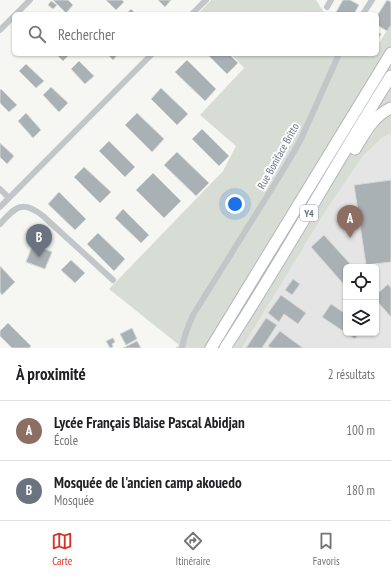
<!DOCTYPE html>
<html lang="fr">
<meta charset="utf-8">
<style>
body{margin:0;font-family:"PT Sans Narrow",sans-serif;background:#f6f6f6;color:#202124}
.controls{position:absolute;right:12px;bottom:12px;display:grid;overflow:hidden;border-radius:6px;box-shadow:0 1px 3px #0004}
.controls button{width:36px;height:36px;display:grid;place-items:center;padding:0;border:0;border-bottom:1px solid #e0e0e0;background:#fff;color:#202124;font:20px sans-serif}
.you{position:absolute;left:235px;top:204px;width:14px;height:14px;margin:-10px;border:3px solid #fff;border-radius:50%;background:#1a73e8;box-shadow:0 0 0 6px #1a73e833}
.badge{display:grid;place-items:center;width:26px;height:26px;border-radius:50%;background:#d93025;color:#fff;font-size:13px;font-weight:700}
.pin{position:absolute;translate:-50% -33px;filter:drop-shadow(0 1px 2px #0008)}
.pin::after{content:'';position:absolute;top:21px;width:14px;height:12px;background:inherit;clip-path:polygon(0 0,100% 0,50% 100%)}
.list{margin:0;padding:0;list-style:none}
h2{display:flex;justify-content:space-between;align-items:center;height:52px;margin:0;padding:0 16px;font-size:17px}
h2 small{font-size:13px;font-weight:400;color:#757577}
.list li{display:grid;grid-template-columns:26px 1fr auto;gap:12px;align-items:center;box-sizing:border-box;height:60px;padding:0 16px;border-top:1px solid #e0e0e0}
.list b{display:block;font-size:15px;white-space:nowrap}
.list p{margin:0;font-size:13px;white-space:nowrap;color:#757577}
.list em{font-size:13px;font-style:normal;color:#757577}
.icon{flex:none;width:22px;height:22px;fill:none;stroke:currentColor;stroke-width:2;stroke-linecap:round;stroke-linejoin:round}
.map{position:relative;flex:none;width:391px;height:348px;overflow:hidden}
.search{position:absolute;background:#fff;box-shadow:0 1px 3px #0004;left:12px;right:12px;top:12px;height:44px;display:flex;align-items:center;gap:10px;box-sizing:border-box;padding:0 14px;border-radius:6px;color:#757577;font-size:15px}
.sheet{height:172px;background:#fff}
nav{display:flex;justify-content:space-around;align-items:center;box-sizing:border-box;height:56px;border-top:1px solid #e0e0e0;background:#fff;font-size:11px;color:#757577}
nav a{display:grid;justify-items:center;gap:2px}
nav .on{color:#d93025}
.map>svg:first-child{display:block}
.built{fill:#e4e5e4;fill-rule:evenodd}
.green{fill:#d7ddd4}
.building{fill:#a9b1b5;stroke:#d8d8d6}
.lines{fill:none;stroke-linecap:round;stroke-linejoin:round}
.trunk-casing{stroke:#b5b8bb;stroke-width:13}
.minor{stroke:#c2c6c9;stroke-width:6}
.trunk{stroke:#fff;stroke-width:11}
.labels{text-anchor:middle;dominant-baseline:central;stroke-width:4;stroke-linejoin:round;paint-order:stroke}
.shield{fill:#fff;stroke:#959fa8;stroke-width:1}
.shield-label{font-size:10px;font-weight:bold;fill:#677682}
.street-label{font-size:11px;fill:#677682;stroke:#fff}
</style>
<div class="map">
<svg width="391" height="348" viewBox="0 0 391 348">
<rect width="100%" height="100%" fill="#f6f6f3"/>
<!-- built -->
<path class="built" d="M391,133V348H242L327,209L363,156L382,138ZM346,267H376V333H346Z"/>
<!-- green -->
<path class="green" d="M211,0H316L325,14H198Z
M391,24V133L382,138L363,156L327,209L242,348H228L223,343L219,348H175L179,345L109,289L223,171L236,146L200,115L244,68L231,54H366L370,57L372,54H377V46Z"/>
<!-- building -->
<path class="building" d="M53,0H68L73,5L66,13Z
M106,0H122L124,2L116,10Z
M158,0H171L165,7Z
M343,0H350L359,5L354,14H335Z
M387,0L391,2V25L387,31L377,25V16Z
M51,1L57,5L53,9L48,5Z
M131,9L136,14H126Z
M377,32L381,34L377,41Z
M56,54H70L63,61Z
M107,54H118L113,60Z
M207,54H229L238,63L227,74Z
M187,60L216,89L205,101L175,72Z
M79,61L94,76L85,84L71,69Z
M26,64L44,81L36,88L19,71Z
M51,87L68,103L59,112L43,95Z
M161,88L188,114L177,125L151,99Z
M1,89L17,105L9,112L0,103V90Z
M26,113L41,130L33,138L18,121Z
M137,113L164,139L152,152L125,125Z
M202,129L229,156L219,166L192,139Z
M109,141L135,167L125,177L99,151Z
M0,143L14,156L7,164L0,157Z
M177,152L209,183L196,196L164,165Z
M84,167L111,192L100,203L74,177Z
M153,173L181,201L164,218L136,190Z
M391,180V262L366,265L354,185Z
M59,192L86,219L75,230L48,204Z
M123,209L149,235L141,243L115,218Z
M98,233L125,259L114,271L87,244Z
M324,235L353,267H346V287L311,247Z
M33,244L52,252L45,269L26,262Z
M33,244L52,252L45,269L26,262Z
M71,260L85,273L75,283L61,270Z
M0,266L15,282L2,295L0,292Z
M293,279L300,284L292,295L285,290Z
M388,284L391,288V317L376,300V295Z
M281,295L306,313L298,324L284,314L279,322L268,313Z
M331,304L346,314V333L322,317Z
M266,318L277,325L262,348H246Z
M8,323L31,346L29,348H12L0,336V331Z
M132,328L137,339L126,345L120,334Z
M280,331L303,348H271L268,346Z
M346,333H359L355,339Z
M113,338L115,342L112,344L113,347L110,348L106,341Z
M137,341L141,348H123Z"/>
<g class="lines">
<!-- trunk casing -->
<g class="trunk-casing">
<path id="trunk" d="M355,149C365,133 373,116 391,108
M211,348L391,53
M225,348C283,259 334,166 391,76"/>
</g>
<!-- minor -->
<path class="minor" d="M327,7L331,0
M16,14L30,0
M192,14L206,0
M363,14L372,0
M0,30L14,16
M0,189L9,198
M0,207L152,54
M0,224C16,206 23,200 43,216L113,280
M182,348C184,336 188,326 193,315L279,177L292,155L301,139L339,54"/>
<!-- trunk -->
<use href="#trunk" class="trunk"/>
</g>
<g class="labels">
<!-- shield labels -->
<rect class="shield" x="300" y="205" width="18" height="16" rx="3"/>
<g class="shield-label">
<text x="309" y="213">Y4</text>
</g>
<!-- street labels -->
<g class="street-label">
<text transform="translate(278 156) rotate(-61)">Rue Boniface Britto</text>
</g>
</g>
</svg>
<div class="controls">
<button><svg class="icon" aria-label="locate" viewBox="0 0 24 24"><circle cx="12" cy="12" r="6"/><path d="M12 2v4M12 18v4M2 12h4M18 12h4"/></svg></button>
<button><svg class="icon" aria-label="layers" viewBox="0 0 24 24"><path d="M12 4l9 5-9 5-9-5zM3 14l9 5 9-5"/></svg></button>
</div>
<div class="you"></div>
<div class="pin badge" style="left:350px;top:238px;background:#8d6e63">A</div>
<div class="pin badge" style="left:39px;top:257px;background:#6b7280">B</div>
<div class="search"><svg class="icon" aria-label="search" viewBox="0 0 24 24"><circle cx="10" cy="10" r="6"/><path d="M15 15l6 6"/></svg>Rechercher</div>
</div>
<section class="sheet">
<h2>À proximité<small>2 résultats</small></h2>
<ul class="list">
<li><span class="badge" style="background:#8d6e63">A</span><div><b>Lycée Français Blaise Pascal Abidjan</b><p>École</p></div><em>100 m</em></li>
<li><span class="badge" style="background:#6b7280">B</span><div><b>Mosquée de l'ancien camp akouedo</b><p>Mosquée</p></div><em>180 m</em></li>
</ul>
</section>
<nav>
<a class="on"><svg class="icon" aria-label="map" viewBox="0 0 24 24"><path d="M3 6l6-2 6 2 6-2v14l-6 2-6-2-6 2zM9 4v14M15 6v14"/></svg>Carte</a>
<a><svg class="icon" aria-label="directions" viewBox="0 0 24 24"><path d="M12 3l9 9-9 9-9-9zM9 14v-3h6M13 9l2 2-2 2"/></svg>Itinéraire</a>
<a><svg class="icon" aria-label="saved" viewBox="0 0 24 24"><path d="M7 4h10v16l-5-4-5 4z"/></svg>Favoris</a>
</nav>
